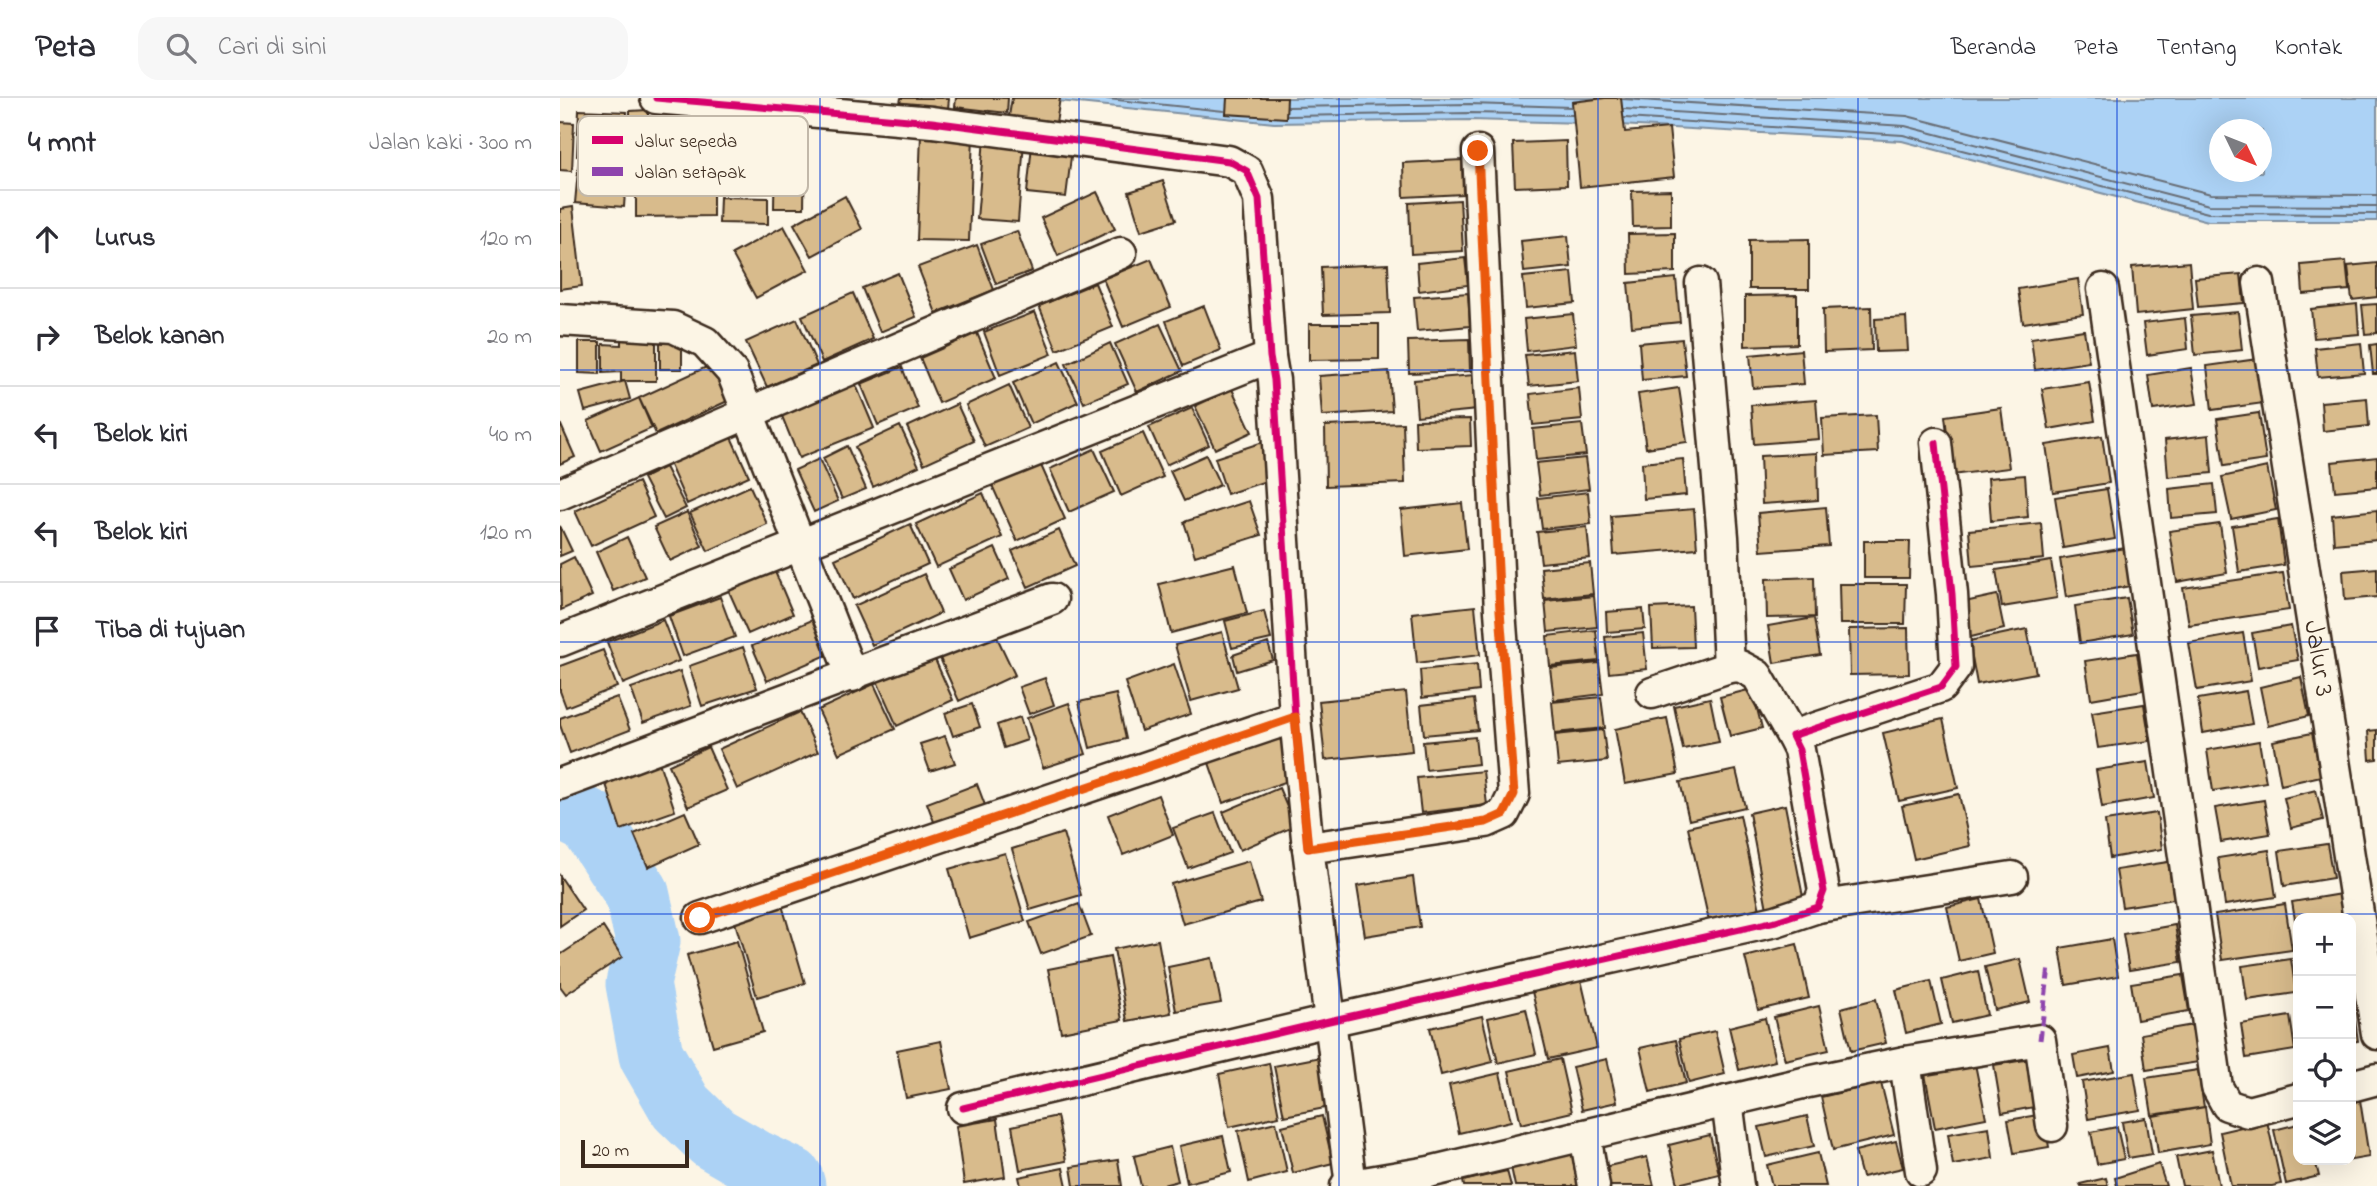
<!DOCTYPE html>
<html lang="id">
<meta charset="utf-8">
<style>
body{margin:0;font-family:"Indie Flower",sans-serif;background:#f7f7f7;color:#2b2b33}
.controls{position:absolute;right:21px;bottom:21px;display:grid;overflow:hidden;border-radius:14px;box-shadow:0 7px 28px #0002}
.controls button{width:63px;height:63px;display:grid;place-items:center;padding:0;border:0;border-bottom:2px solid #e1e1e2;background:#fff;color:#2b2b33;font:35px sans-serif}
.compass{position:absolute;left:1649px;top:21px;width:63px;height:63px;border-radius:50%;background:#fff;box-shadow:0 7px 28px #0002;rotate:133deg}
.scale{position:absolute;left:21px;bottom:18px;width:108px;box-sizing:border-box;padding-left:7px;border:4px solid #3b2a1e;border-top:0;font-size:19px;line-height:24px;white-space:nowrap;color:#3b2a1e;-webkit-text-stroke:5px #fcf5e5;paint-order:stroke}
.stop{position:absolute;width:21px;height:21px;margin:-16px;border:5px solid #ea580c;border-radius:50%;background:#fff}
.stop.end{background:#ea580c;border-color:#fff;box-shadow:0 2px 7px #0008}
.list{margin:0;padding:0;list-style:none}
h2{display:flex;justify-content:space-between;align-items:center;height:91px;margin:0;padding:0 28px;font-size:30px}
h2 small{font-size:23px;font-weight:400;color:#7c7c81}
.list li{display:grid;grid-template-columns:46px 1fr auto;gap:21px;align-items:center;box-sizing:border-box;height:98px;padding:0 28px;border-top:2px solid #e1e1e2}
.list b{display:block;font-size:26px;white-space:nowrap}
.list em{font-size:23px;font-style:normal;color:#7c7c81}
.icon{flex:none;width:38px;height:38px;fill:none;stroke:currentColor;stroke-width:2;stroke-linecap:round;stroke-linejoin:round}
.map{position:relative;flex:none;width:1817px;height:1088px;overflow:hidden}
header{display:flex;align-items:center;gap:42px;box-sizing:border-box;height:98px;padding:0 35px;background:#fff;border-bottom:2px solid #e1e1e2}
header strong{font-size:33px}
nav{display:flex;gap:38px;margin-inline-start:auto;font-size:24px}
.search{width:490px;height:63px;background:#f7f7f7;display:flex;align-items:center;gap:18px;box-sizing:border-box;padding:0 24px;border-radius:21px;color:#7c7c81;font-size:26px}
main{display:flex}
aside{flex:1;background:#fff}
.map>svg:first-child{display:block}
.water{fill:#acd2f5;stroke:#7f8f9f;stroke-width:2;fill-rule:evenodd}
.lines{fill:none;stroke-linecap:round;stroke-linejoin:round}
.shore{stroke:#686d74;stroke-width:2}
.river{stroke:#acd2f5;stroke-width:65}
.building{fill:#d8bb8c;stroke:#3b2a1e;stroke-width:2}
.minor-casing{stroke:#3b2a1e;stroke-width:35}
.minor{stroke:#fcf5e5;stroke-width:30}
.quiet{stroke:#8e44ad;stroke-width:5;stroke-dasharray:10 5;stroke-linecap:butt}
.cycleway-casing{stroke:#fcf5e5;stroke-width:11}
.cycleway{stroke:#d6006c;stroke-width:7}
.route{stroke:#ea580c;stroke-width:9}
.grid{fill:none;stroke:#1d4ed8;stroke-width:2;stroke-opacity:0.55}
.labels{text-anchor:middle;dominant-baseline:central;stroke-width:7;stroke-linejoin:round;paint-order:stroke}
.street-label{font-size:28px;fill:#3b2a1e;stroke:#fcf5e5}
.key{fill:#fcf5e5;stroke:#c2b8a9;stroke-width:2}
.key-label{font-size:19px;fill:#3b2a1e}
</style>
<header>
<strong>Peta</strong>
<div class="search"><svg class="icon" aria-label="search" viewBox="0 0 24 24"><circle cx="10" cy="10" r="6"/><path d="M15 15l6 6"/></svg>Cari di sini</div>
<nav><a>Beranda</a><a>Peta</a><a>Tentang</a><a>Kontak</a></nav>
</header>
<main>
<aside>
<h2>4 mnt<small>Jalan kaki · 300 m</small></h2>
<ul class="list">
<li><svg class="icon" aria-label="ahead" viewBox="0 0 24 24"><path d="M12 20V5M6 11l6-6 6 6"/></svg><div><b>Lurus</b></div><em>120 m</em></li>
<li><svg class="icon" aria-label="right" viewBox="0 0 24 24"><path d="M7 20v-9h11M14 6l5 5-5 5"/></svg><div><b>Belok kanan</b></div><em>20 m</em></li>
<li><svg class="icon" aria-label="left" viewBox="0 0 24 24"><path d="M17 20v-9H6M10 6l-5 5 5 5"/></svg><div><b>Belok kiri</b></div><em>40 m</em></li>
<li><svg class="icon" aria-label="left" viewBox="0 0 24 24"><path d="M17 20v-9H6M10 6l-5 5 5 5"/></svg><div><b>Belok kiri</b></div><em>120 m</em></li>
<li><svg class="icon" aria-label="arrive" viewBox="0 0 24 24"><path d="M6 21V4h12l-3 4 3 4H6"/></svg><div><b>Tiba di tujuan</b></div></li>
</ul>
</aside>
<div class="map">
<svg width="1817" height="1088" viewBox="0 0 1817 1088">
<rect width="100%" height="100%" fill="#fcf5e5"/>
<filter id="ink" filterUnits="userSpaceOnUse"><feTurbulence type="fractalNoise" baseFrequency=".0143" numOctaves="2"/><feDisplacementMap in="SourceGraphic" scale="14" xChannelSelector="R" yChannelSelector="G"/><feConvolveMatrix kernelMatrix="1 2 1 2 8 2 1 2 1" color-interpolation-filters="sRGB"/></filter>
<g filter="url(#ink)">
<!-- water -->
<path class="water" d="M469,0H1817V123H1648L1342,43L1024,25L910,22L714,25ZM1660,32H1702V74H1660Z"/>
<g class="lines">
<!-- shore -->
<path class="shore" d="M538,0L664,13
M1063,1L1347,18L1651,96L1817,97
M728,9L910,6L1011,9
M1064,11L1345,28L1649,107L1817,108
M728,18L910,15L1012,17
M1065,20L1343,37L1648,115L1817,116"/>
<!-- river -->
<path class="river" d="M0,709L30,724L77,795L88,843L78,886L91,957L121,1009L153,1040L193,1063L231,1081L233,1088"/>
</g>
<!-- building -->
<path class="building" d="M341,0H389L388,11L340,5Z
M396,0H448L447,15L395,9Z
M452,0H500L496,25L449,18Z
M667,0H727L726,20L666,16Z
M1045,0H1061L1065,34L1109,30L1114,79L1020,89L1012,4Z
M19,12L67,14L65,59L17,58Z
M88,12V61L70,62V13Z
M0,24L14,25L12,73L0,72Z
M361,36L413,37L409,143L357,142Z
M424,41L464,43L458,124L417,121Z
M1006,43L1007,87L955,89L953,45Z
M215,46H245L244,110H214Z
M472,47L512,51L506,99L467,95Z
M19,62L67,65L64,109L15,105Z
M902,62L903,96L844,99L843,65Z
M603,83L616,122L581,133L569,94Z
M153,84V118L76,119V85Z
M1111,92V128L1073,129L1072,93Z
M537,94L555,131L498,158L481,120Z
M285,98L302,131L252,158L234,126Z
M160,99L208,100V126L159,125Z
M900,102L903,153L851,156L849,105Z
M13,109L22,188L0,191V111Z
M224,128L248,172L196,200L172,156Z
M457,133L472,173L436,186L421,146Z
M1115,135V174L1069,176L1068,136Z
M1008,138L1011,169L964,174L961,143Z
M1249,141V191H1189V142Z
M417,147L434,192L376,215L358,169Z
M905,160L908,187L859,193L857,165Z
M591,161L611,209L563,229L543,181Z
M1786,163L1789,192L1743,196L1741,167Z
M1629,164L1633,211L1576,217L1572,169Z
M1817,165V199L1792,202L1788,168Z
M828,166L830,215L763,217L761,169Z
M1012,174L1015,205L966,210L963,179Z
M338,175L356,219L320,234L302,190Z
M1681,176L1684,205L1638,209L1635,180Z
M1116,180L1120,224L1072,229L1068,185Z
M1518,181L1523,216L1463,225L1458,191Z
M535,185L553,229L497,252L479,208Z
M293,195L313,241L262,264L242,218Z
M908,195L910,228L857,233L854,199Z
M1237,197V246L1185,248V198Z
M1797,206L1799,236L1754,240L1751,211Z
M1817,206V235L1805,236L1802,207Z
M644,208L661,252L623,268L606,223Z
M1311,209L1312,252L1264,254L1263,211Z
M475,214L492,256L440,277L424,234Z
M1678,214L1682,252L1635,257L1631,218Z
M1013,216L1016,247L967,253L964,221Z
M1346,219L1348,253L1316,254L1315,221Z
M1625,220L1628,251L1587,257L1583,225Z
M237,221L257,267L207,289L186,244Z
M600,226L622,273L577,294L555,246Z
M749,226H819V261L749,262Z
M1524,232L1529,264L1475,272L1471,240Z
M417,235L436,280L379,305L360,260Z
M61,241H96V283H61V274L43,275V246L61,247Z
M100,241H122V271H100Z
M909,241L910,273L849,275L848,243Z
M1122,241L1126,278L1082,282L1079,245Z
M19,244H40V276L19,275Z
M550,245L568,286L524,305L506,266Z
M1801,245L1804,275L1758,279L1755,250Z
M1817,246V276H1813L1810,247Z
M1015,252L1018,283L969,288L965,257Z
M1241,252L1244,286L1193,290L1190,257Z
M1698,261L1704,305L1652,312L1647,268Z
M499,264L518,304L471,326L453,285Z
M155,265L172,301L96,336L79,300Z
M342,269L358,310L318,327L301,286Z
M1631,270L1637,306L1593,312L1588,277Z
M829,273L832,313L762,318L759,278Z
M914,277L917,312L857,318L854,282Z
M293,280L314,330L239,360L219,311Z
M65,283L70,301L25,313L20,295Z
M1529,284L1535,323L1489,331L1482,291Z
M449,287L468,330L425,349L406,307Z
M1019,290L1022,322L973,327L970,296Z
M1119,290L1127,344L1086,350L1078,296Z
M672,291L692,334L655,351L635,308Z
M79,300L92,330L41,353L28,323Z
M1807,300L1809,328L1763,333L1761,304Z
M1256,302L1259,341L1194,346L1191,307Z
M397,306L414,343L364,366L347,329Z
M632,310L649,347L606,367L589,329Z
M1441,310L1449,370L1392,377L1385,318Z
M1699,315L1706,362L1664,368L1657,321Z
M1316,317L1318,354L1264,357L1262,320Z
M910,321L911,348L856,350L855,322Z
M0,325L15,359L0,366Z
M843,325L845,385L766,388L765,328Z
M1022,326L1026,357L976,362L973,331Z
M340,328L359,368L313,389L295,349Z
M583,335L603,379L561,398L542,353Z
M170,337L189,378L127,406L109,365Z
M1649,337L1652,375L1608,379L1605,342Z
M1542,338L1549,385L1493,394L1486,347Z
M703,344L715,380L667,396L655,360Z
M287,348L306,391L282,401L263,360Z
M534,351L554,394L509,414L490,371Z
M1257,355L1258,402L1202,406L1200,358Z
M646,357L660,387L624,403L610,373Z
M1817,359V389L1775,393L1772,364Z
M1025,360L1029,391L980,397L976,365Z
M259,361L278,403L254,414L235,372Z
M1123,361L1126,397L1084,401L1082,365Z
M479,363L505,421L457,443L431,385Z
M105,369L126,410L104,421L83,380Z
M1707,369L1716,412L1671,421L1662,379Z
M1465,377L1468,419L1431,423L1428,380Z
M78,384L94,419L31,448L15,413Z
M1654,386L1657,416L1611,420L1609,391Z
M190,388L207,426L148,453L130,415Z
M1547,391L1555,441L1503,450L1495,399Z
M1028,394L1031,426L982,431L978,400Z
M423,395L442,439L376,469L356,426Z
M689,403L701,437L635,458L624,424Z
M902,405L907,451L845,458L841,412Z
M1266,409L1269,448L1201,453L1198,415Z
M1134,411L1137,450L1054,457L1051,418Z
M1817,412V442L1774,446L1772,417Z
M127,414L142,448L110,463L94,429Z
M1718,421L1724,467L1679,474L1672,428Z
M1481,425L1484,461L1412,468L1409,432Z
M350,426L368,466L293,501L275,461Z
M1660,426L1667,475L1617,484L1609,433Z
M0,428L12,453L0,458Z
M1027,429L1030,460L981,465L977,434Z
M499,432L515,468L468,489L452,453Z
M67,439L85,479L53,493L36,454Z
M1304,443H1350L1349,480H1304Z
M435,450L449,481L403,502L389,471Z
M1566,450L1571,488L1506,499L1500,461Z
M14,459L32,498L1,512L0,466Z
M1491,463L1497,500L1442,509L1436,472Z
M1030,465L1033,496L984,501L981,470Z
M675,467L687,515L611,535L599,486Z
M213,469L233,516L188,536L167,489Z
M1817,470V499L1785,502L1783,473Z
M1723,475L1729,512L1629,527L1623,490Z
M364,476L381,515L312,547L294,508Z
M1254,479L1255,519L1207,520L1206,481Z
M1279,486H1346L1345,526H1280Z
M1437,497L1444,531L1407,540L1400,505Z
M1034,498L1037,529L988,534L985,503Z
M160,499L175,539L123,558L109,518Z
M1567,500L1573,536L1520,545L1515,508Z
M915,508L920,557L857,565L852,515Z
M1131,508L1133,549L1093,550L1091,510Z
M1083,511L1085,531L1047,534L1046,514Z
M704,513L711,541L672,550L665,523Z
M259,519L274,554L207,583L192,548Z
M1254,520L1260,557L1214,565L1208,528Z
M103,522L119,563L63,586L47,544Z
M1731,528L1738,562L1698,569L1692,535Z
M1348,530L1349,576L1290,577L1289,531Z
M1467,531L1476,575L1417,586L1409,543Z
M1036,532L1039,563L990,568L987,538Z
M434,533L455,577L399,603L379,558Z
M662,534L678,590L631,603L615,547Z
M1083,535L1087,571L1049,575L1045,539Z
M1683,535L1691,583L1637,592L1629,545Z
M708,545L713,562L677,573L673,557Z
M183,549L197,590L142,608L129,568Z
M43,552L57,589L6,609L0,593V568Z
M1577,555L1583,592L1531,601L1525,563Z
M373,557L393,602L337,628L317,583Z
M1039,565L1043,596L994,602L990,570Z
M614,566L631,616L581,633L565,584Z
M917,566L919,593L862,600L860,572Z
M120,573L131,608L83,625L71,590Z
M1741,579L1749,618L1708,628L1700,589Z
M485,580L494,607L469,616L459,589Z
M314,586L335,631L279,656L258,612Z
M1192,591L1202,630L1170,638L1160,599Z
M1686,593L1692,626L1643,635L1638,601Z
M846,594L852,653L765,662L759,603Z
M556,596L566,641L530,650L519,604Z
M57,599L70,632L10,655L0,627V620Z
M1041,599L1045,630L995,635L992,604Z
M1150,600L1159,644L1123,651L1114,608Z
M914,601L918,632L864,637L861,607Z
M509,605L526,656L483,670L467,620Z
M412,606L420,629L393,638L385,615Z
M1584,606L1590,643L1538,650L1532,614Z
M240,614L258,654L177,691L159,651Z
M460,619L467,642L444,650L437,627Z
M1107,620L1118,676L1065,686L1055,631Z
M1383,621L1398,690L1339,703L1323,635Z
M1043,632L1047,663L998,668L995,637Z
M1817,632V661L1810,662L1808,633Z
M718,635L734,681L663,705L647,659Z
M1752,635L1761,678L1721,687L1713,643Z
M385,638L395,665L370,673L360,646Z
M915,639L918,666L866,672L863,644Z
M1699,643L1706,684L1653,693L1647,652Z
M148,649L167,692L128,709L109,667Z
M99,664L115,713L61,732L45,683Z
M1588,664L1594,700L1542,709L1536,672Z
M1176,672L1185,709L1129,722L1120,684Z
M923,673L927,707L861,715L857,680Z
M417,686L426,710L376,729L367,705Z
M719,690L735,728L680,752L663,714Z
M1756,692L1763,722L1731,730L1724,700Z
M1399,696L1410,748L1354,761L1342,708Z
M598,697L613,737L563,757L548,717Z
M1704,702L1710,736L1661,744L1655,710Z
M1225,707L1244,804L1207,811L1189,715Z
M125,714L139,746L88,769L74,736Z
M655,715L670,755L628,770L613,730Z
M1597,715L1602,751L1550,760L1545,723Z
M1180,717L1201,817L1150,828L1128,729Z
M503,735L521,797L470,812L452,751Z
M1767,746L1773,780L1724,788L1719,753Z
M1709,752L1716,799L1665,807L1658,760Z
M445,755L465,823L409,840L389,771Z
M689,763L701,804L623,826L611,786Z
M1608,764L1614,801L1562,809L1556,772Z
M0,778L23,812L0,828Z
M853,779L860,829L805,838L797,788Z
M1781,796L1785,820H1738V839L1732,804Z
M1421,801L1433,855L1399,863L1387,809Z
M519,806L531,838L481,856L469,824Z
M1725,806L1732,852L1662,862L1655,817Z
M222,807L245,885L197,899L174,821Z
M1615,827L1621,864L1569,872L1563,836Z
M43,829L62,859L6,896L0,888V857Z
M1552,841L1558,878L1506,887L1500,850Z
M598,842L611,915L567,923L554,851Z
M177,843L203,934L153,948L127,857Z
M1237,846L1249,900L1198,912L1185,859Z
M550,859L562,922L501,934L488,871Z
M652,860L661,905L616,913L608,869Z
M1460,861L1470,904L1435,912L1425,869Z
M1731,861L1736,895L1687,902L1682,868Z
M1019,873L1037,950L988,961L970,885Z
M1418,873L1427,917L1392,925L1382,882Z
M1623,877L1629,913L1577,922L1571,885Z
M1371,883L1381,926L1346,935L1336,892Z
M1316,901L1326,945L1291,953L1281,910Z
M1259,908L1269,952L1225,962L1214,919Z
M1791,908H1793L1798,943L1791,944Z
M966,911L976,956L938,965L928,920Z
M922,918L933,964L881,977L870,930Z
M1730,918L1735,952L1686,960L1681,926Z
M1205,920L1215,963L1179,972L1169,929Z
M1633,927L1639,964L1586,972L1581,936Z
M1155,933L1165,976L1129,985L1119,941Z
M1116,942L1126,985L1090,994L1080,950Z
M381,943L391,991L346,1000L337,952Z
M1550,950L1554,973L1517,980L1513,957Z
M766,958L775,1008L724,1018L714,968Z
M1477,960L1485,1007L1442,1015L1434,967Z
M1000,961L1012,1014L961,1026L949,973Z
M1047,961L1057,1004L1022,1012L1012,969Z
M709,965L719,1018L669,1029L659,976Z
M1415,966L1426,1020L1375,1030L1365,976Z
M1638,972L1644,1009L1592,1017L1586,980Z
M940,975L951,1023L899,1035L889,987Z
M1574,975L1580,1012L1528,1021L1522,984Z
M1321,985L1334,1037L1273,1052L1261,999Z
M1800,1002L1809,1059L1781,1064L1780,1062H1791V1003Z
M1645,1009L1650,1046L1598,1055L1593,1018Z
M1483,1016L1489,1049L1454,1055L1448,1022Z
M497,1018L506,1063L460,1072L452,1028Z
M762,1018L773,1065L733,1075L722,1028Z
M1247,1018L1254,1048L1206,1059L1199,1029Z
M1586,1020L1592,1056L1568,1060L1562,1024Z
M437,1021L445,1079L404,1086L396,1028Z
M1707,1023L1721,1086L1712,1088H1671L1660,1034Z
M716,1024L727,1074L689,1084L678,1033Z
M1738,1026V1062H1755L1759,1078L1726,1086L1714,1032Z
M1429,1029L1433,1060L1393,1067L1388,1036Z
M1557,1029L1564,1061L1537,1066L1531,1034Z
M1150,1037L1159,1076L1118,1086L1109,1047Z
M663,1038L671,1074L627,1085L619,1048Z
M1336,1043L1343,1070L1302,1079L1295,1053Z
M610,1049L618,1083L599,1088H581L574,1058Z
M1652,1052L1659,1088H1622L1616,1059Z
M1014,1055L1021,1088H955L951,1069Z
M1258,1055L1266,1088H1212L1207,1067Z
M1087,1059L1094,1088H1048L1044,1069Z
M558,1062L562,1088H514L511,1069Z
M1599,1066L1606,1088H1557L1555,1080Z
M503,1070L507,1088H461L459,1079Z
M947,1073L951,1088H904L903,1083Z
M1546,1080L1548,1088H1521L1520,1086Z"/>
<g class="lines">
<!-- minor casing -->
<g class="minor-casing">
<g id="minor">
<path d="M96,0L372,24L669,63L687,73L699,101L710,259L714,282L735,619L748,750"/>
<path d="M1141,185L1163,439L1169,569L1180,568L1197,577L1232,638"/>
<path id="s1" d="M1699,185L1817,936"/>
<path d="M1543,191L1657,989L1667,1007L1688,1014L1738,1001"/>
<path d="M0,222L113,229L145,244L172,274L292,578"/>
<path d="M0,396L561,155"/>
<path d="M0,543L710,259"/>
<path d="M1092,595L1169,569"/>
<path d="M0,686L492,501"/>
<path d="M1258,809L1452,779"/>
<path d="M140,820L735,619"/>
<path d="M1345,964L1361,1073"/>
<path d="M1791,988L1817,981"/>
<path d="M1167,1003L1178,1088"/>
<path d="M403,1010L769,923L1216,823L1258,809L1264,793L1239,652L1232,638L1381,589L1396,569L1392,496L1376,345"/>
<path d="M1025,1037L1034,1088"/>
<path d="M791,1087L748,750L926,724L944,716L954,696L940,513L918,53"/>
<path d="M786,1088L869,1074L1243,985L1345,964L1480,942L1492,1028"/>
</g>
</g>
<!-- minor -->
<use href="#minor" class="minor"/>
<!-- quiet -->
<path class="quiet" d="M1480,942L1489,869"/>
<!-- cycleway casing -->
<g class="cycleway-casing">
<path id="cycleway" d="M96,0L372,24L669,63L687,73L699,101L710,259L714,282L735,619L748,750
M403,1010L769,923L1216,823L1258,809L1264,793L1239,652L1232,638L1381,589L1396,569L1392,496L1376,345"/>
</g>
<!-- cycleway -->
<use href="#cycleway" class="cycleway"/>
</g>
</g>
<g class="lines" filter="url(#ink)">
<!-- route -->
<path class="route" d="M140,820L735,619L748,750L926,724L944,716L954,696L940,513L918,53"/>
</g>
<!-- grid -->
<path class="grid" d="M260,0V1088M519,0V1088M779,0V1088M1038,0V1088M1298,0V1088M1557,0V1088M0,272H1817M0,544H1817M0,816H1817"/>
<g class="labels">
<!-- street labels -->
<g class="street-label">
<text stroke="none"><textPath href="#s1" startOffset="380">Jalur 3</textPath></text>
</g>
</g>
<!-- legend -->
<rect x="18" y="18" width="230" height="80" rx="10" class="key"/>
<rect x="32" y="38" width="31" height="8" fill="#d6006c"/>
<rect x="32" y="69" width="31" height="9" fill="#8e44ad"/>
<g class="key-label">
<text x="75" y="49">Jalur sepeda</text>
<text x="75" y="80">Jalan setapak</text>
</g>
</svg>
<div class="controls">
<button>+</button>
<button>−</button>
<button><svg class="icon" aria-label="locate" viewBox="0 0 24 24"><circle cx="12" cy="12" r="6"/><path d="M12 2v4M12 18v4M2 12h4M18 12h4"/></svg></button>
<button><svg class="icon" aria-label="layers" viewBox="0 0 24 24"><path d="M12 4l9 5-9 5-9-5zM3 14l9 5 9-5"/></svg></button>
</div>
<svg class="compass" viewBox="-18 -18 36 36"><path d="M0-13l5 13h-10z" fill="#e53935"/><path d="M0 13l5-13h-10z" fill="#7c7c81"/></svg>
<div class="scale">20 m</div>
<div class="stop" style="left:140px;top:820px"></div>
<div class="stop end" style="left:918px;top:53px"></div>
</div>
</main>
